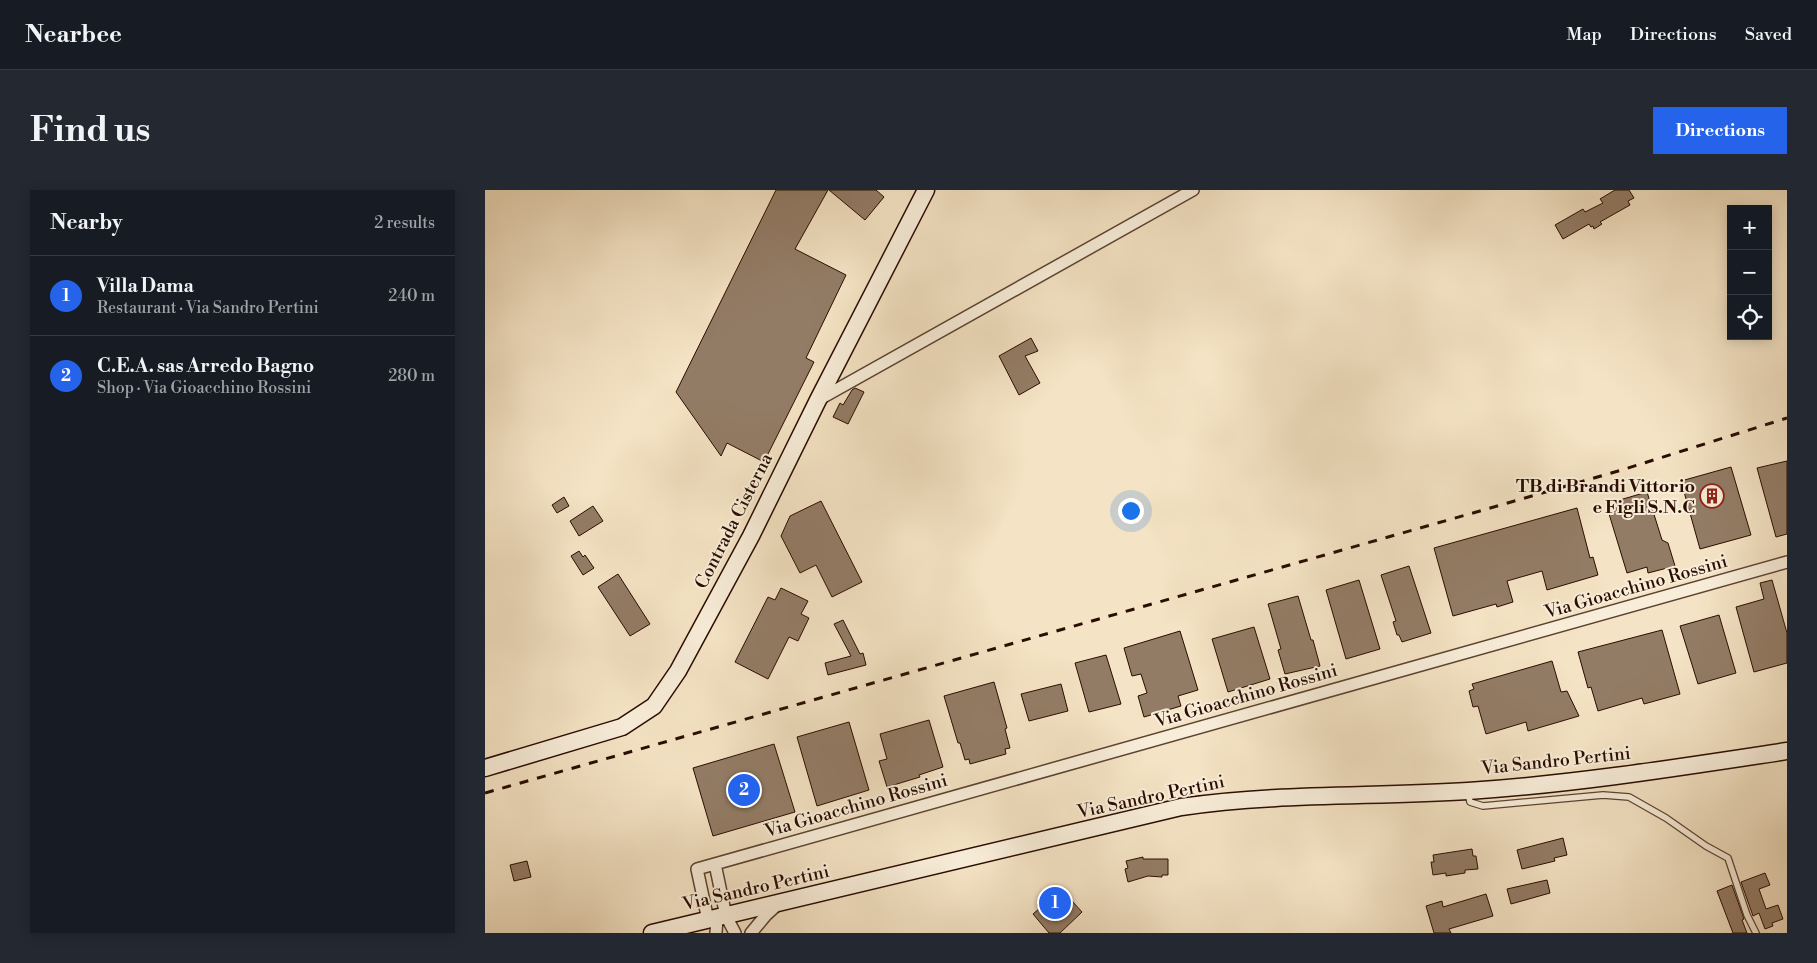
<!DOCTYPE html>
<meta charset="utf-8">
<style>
body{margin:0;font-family:"Libre Bodoni",serif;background:#242831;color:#f1f3f6}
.controls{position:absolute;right:15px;top:15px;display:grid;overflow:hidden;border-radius:0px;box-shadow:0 2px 12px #0003}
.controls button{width:45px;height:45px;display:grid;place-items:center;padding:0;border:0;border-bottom:1px solid #363941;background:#171b24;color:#f1f3f6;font:25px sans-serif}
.you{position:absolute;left:645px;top:320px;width:18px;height:18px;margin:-12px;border:4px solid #fff;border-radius:50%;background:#1a73e8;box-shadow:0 0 0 8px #1a73e833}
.badge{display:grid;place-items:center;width:32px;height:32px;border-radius:50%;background:#2563eb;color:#fff;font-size:16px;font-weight:700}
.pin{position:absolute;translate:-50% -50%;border:2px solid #fff;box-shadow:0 1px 5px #0006}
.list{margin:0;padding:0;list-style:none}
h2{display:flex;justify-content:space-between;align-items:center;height:65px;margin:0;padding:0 20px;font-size:21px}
h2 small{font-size:16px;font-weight:400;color:#9ea1a6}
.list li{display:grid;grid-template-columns:32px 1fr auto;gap:15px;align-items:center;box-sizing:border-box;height:80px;padding:0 20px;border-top:1px solid #363941}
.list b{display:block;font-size:19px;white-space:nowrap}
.list p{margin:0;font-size:16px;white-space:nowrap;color:#9ea1a6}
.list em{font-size:16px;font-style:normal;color:#9ea1a6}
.icon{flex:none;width:28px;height:28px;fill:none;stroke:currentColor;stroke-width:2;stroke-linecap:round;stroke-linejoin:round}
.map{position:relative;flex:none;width:1302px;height:743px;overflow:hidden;border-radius:0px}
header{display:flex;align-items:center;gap:30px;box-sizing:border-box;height:70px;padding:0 25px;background:#171b24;border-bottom:1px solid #363941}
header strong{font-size:24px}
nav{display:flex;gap:28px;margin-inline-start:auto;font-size:18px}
.intro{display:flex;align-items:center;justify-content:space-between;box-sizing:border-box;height:120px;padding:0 30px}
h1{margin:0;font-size:35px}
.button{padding:12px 22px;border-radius:0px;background:#2563eb;color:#fff;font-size:18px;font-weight:700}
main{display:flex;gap:30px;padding:0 30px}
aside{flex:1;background:#171b24;border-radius:0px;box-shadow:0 2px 12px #0003}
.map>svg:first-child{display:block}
.building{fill:#937c66;stroke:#2a0c00}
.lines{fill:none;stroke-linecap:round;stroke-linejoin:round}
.service-casing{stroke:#5c4231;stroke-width:8}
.minor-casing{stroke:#5c4231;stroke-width:14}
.secondary-casing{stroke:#2a0c00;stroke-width:19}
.service{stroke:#f8edd9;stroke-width:5.5}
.minor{stroke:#f8edd9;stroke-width:11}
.secondary{stroke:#f8edd9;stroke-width:16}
.rail{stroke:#2a0c00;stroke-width:3;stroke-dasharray:9 9;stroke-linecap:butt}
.labels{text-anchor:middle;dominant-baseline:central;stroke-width:4;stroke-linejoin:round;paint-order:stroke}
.poi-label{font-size:18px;font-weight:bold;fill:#2a0c00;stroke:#f8edd9;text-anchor:end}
.street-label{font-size:18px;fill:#2a0c00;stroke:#f8edd9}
</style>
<header>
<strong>Nearbee</strong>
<nav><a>Map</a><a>Directions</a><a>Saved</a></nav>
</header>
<div class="intro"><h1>Find us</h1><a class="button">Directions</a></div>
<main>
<aside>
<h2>Nearby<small>2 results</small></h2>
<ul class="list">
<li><span class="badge">1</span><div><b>Villa Dama</b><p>Restaurant · Via Sandro Pertini</p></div><em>240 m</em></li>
<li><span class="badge">2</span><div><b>C.E.A. sas Arredo Bagno</b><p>Shop · Via Gioacchino Rossini</p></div><em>280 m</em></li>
</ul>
</aside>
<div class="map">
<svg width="1302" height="743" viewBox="0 0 1302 743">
<rect width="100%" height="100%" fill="#f4e3c4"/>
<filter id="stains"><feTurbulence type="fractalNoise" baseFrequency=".004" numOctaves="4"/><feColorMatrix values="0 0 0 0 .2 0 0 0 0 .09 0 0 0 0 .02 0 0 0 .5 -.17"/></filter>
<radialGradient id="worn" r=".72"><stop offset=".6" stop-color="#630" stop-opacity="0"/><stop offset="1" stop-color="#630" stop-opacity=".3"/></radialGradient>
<!-- building -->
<path class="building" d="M291,0H343L310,59L361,85L321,168L329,172L279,272L242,253L236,266L191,202Z
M344,0H391L399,7L380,30Z
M1130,0H1144L1149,8L1143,11L1145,15L1115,32L1117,34L1109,39L1108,36L1106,37L1104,34L1078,49L1070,35L1098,19L1100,22L1118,13L1115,9Z
M546,148L553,161L540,166L555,193L534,205L514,166Z
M370,198L379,202L363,234L348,227L355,213L358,215L367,200Z
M1302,271V344L1291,347L1272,278Z
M1246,277L1266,345L1215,359L1196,291Z
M1162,302L1177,350L1183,353L1190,376L1163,383L1162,377L1142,383L1121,314Z
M79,307L84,316L72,323L67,315Z
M336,311L377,392L347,407L331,375L315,383L296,346L305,326Z
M108,316L118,331L94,346L85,331Z
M1092,318L1105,368L1108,367L1113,385L1062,400L1057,381L1022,391L1028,412L1012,417L1011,414L968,426L949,358Z
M94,361L98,367L100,365L109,378L98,385L86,366Z
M924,376L946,443L917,452L914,445H912L908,432L911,431L896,385Z
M133,384L165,434L145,446L113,397Z
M874,390L895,459L861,469L841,400Z
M1287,390L1302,443V473L1269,482L1251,417L1279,409L1275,393Z
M296,398L323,411L316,424L324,428L313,451L304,447L283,489L250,472L283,407L290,410Z
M813,406L826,450H828L835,476L800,484L793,460L796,459L783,414Z
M1234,425L1251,483L1213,494L1195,436Z
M358,430L375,464L378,463L381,475L343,485L340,473L366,466L349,434Z
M769,437L785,489L743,502L727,449Z
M1177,440L1195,504L1159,514L1157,508L1113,521L1106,497L1103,498L1093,462Z
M695,441L713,500L693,506L696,516L659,527L653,506L662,503L656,484L647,486L639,458Z
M621,465L636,514L604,522L590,473Z
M1067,471L1076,502L1082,501L1094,526L1043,541L1041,532L1001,544L993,516L988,517L984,501L989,499L987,494Z
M509,492L522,538L520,539L525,558L520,559L521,564L485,574L484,569L480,570L475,553H473L459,506Z
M576,494L583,521L544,531L536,504Z
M444,530L458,577L434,585L435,587L402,597L394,571L402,569L395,544Z
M364,532L384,600L332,616L312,547Z
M289,554L310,622L228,646L208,578Z
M1078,648L1082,665L1069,668L1070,671L1037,679L1032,660Z
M987,659L988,666H991L993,679L980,680V683L961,686V683L948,685L946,672H949L948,665Z
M658,667V669H683V685H677V687L663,686L643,692L640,679L643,678L641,671Z
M42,671L46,687L29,691L25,675Z
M1280,683L1285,695L1274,699L1281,719L1293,715L1298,729L1287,733L1288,736L1280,739L1274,723L1268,726L1256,692Z
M1062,690L1065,703L1026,714L1022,699Z
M1247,695L1259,729L1257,730L1262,743H1248L1232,701Z
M576,699L597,722L575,743H564L548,724L555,718L552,715L565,704L567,706Z
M1001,704L1008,726L964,739L966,743H949L941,716L957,711L958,717Z"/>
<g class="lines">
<!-- service casing -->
<g class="service-casing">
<path id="service" d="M983,603L985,612L998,616L1118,605L1144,607L1181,628L1221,656L1243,668L1262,725L1271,743"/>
</g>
<!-- minor casing -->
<g class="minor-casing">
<path id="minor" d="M333,210L708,0
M230,674L241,726L250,743
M223,730L212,679L1302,372
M231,743L232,728
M266,743L281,725L292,715"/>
</g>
<!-- secondary casing -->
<g class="secondary-casing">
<path id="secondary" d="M0,578L137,537L169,516L193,481L266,346L333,210L441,0
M167,743L696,617C791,603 887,607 983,601C1090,594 1196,577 1302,561"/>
</g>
<!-- service -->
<use href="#service" class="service"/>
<!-- minor -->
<use href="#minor" class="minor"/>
<!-- secondary -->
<use href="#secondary" class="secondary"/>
<!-- rail -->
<path class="rail" d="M0,603L1002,319L1140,279L1302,228"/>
</g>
<!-- icons -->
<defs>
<g id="building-ring" transform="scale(1.25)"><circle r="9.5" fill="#f8edd9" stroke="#8f2418" stroke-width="1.5"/><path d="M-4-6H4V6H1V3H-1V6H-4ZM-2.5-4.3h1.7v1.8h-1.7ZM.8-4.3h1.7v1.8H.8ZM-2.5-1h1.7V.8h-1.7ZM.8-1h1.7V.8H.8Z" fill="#8f2418"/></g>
</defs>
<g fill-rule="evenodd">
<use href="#building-ring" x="1227" y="306"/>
</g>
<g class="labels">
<!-- poi labels -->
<g class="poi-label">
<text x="1210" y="296">TB di Brandi Vittorio<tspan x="1210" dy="21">e Figli S.N.C</tspan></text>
</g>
<!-- street labels -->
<g class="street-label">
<text transform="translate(249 331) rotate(-63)">Contrada Cisterna</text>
<text transform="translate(1151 397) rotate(-16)">Via Gioacchino Rossini</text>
<text transform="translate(761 506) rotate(-16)">Via Gioacchino Rossini</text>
<text transform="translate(1071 571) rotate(-6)">Via Sandro Pertini</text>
<text transform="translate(666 607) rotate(-12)">Via Sandro Pertini</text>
<text transform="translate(371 616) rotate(-16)">Via Gioacchino Rossini</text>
<text transform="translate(271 698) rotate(-13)">Via Sandro Pertini</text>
</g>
</g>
<rect width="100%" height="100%" filter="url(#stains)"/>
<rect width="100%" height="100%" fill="url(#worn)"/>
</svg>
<div class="controls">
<button>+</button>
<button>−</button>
<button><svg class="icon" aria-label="locate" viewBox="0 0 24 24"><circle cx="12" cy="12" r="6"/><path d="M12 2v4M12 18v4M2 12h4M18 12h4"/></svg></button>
</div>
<div class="you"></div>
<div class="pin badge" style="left:570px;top:713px">1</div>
<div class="pin badge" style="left:259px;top:600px">2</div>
</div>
</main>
